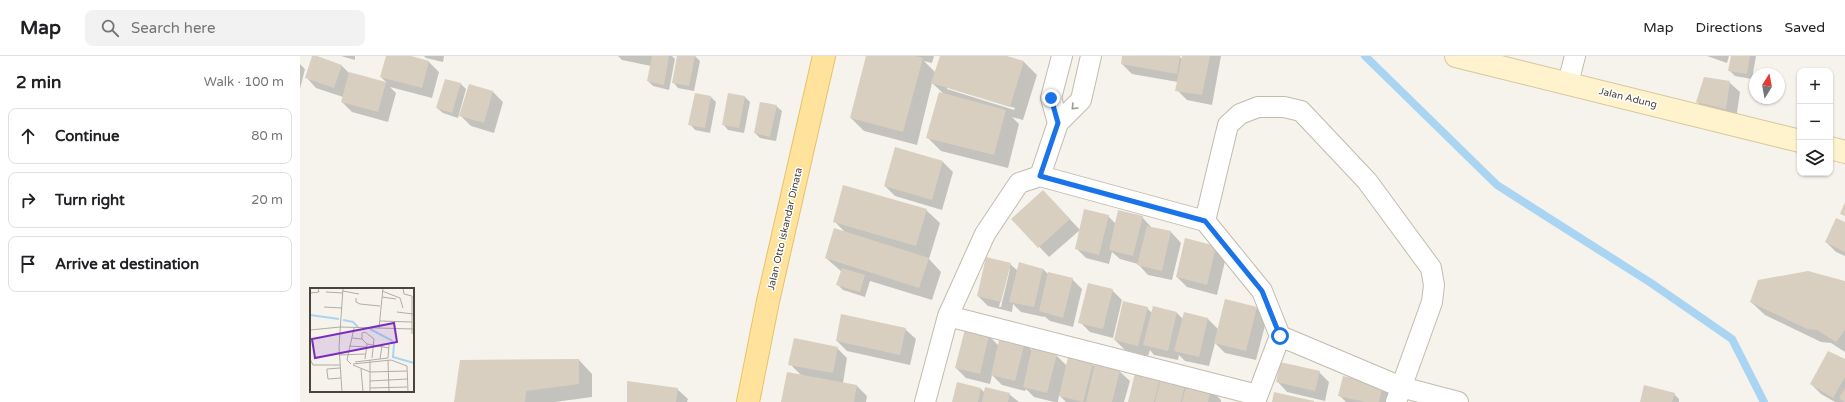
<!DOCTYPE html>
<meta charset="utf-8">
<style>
body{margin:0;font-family:"Varela Round",sans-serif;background:#f2f2f2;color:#202124}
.controls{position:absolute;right:12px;top:12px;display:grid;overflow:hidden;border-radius:8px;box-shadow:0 1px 3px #0004}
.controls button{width:36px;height:36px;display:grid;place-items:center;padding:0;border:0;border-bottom:1px solid #e0e0e0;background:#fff;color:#202124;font:20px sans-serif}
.compass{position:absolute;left:1449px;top:12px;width:36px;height:36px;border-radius:50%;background:#fff;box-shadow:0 1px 3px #0004;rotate:11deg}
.stop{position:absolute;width:12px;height:12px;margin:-9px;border:3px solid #1a73e8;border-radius:50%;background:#fff}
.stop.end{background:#1a73e8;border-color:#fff;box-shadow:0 1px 4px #0008}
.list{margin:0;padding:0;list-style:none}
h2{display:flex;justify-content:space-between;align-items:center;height:52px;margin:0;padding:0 16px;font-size:17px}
h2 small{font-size:13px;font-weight:400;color:#757577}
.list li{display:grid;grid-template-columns:26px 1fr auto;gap:12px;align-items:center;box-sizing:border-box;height:56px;margin:0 8px 8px;padding:0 8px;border:1px solid #e0e0e0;border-radius:8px}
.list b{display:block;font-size:15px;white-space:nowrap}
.list em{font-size:13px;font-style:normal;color:#757577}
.icon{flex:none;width:22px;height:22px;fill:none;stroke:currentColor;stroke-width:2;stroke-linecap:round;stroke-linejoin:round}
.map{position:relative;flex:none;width:1545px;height:346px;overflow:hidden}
header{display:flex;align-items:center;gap:24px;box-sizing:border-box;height:56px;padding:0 20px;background:#fff;border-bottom:1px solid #e0e0e0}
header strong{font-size:19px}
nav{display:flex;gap:22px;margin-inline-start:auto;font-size:14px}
.search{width:280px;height:36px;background:#f2f2f2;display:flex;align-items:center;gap:10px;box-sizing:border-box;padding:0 14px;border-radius:8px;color:#757577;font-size:15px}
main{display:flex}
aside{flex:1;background:#fff}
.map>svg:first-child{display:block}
.shadow{fill:#0003;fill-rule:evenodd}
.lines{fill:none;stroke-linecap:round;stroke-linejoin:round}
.stream{stroke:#a9d4f2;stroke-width:8}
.building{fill:#d8cfc1}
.street-casing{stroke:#c2bbae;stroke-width:22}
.secondary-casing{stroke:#d6c79b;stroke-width:24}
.primary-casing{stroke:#e6c16a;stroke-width:24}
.street{stroke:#fff;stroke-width:20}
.secondary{stroke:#fff3cd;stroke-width:22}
.primary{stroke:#ffe39c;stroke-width:22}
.oneway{stroke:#9c9892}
.route{stroke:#1a73e8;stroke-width:5}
.labels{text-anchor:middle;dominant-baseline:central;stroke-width:3;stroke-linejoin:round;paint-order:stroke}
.street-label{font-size:10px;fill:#4b4439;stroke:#fff}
.inset-river{fill:none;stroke:#a9d4f2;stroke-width:2}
.inset-road{fill:none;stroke:#b2ada4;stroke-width:1}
.view{fill:#7b2cbf;fill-opacity:0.15;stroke:#7b2cbf;stroke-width:2}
.inset-edge{fill:none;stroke:#4b4439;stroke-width:2}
</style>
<header>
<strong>Map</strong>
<div class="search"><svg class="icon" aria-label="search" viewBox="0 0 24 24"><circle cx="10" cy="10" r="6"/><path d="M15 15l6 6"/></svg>Search here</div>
<nav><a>Map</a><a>Directions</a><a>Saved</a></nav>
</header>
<main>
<aside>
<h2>2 min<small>Walk · 100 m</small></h2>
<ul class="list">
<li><svg class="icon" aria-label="ahead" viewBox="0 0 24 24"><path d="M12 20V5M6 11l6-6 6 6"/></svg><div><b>Continue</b></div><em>80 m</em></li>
<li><svg class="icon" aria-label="right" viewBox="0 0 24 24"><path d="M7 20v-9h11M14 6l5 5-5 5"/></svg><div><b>Turn right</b></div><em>20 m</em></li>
<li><svg class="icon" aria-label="arrive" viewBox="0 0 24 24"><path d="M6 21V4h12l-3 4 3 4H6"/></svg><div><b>Arrive at destination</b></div></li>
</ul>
</aside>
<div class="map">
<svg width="1545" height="346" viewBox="0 0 1545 346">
<rect width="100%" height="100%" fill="#f6f3ec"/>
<!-- shadow -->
<path class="shadow" d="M13,0L42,10L49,17L87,27L81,21L87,0H107L129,6L139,16L132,42L90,31L96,37L88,66L52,56L42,46L43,41L16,32L6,21Z
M41,0H55V4Z
M124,0H144L143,6L126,2Z
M318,0H372L375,3L369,34L353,30L348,25L351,10L322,4Z
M378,0H395L400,5L394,35L378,32L373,26Z
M567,0H634L632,7L624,5L636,17L641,0H704L724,6L737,19L723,64L712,61L719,68L708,112L641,95L628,82L644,38L632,27L617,89L564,75L551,62ZM647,31L715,52L714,54L647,33Z
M823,0H879L882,3L883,0H921L912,49L887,44L877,34L878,26L832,18L822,8Z
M1407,0H1429L1427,7Z
M1432,0H1456L1452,23L1435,20L1429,14Z
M0,8L5,13L0,33Z
M1429,26L1440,36L1436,63L1407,56L1397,46Z
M161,28L166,33L158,62L143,57L137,52Z
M170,29L193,36L203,46L194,77L171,70L161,60Z
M411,41L416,46L410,77L395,74L390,68Z
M445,41L450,46L444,77L428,74L423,68Z
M476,50L482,55L476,85L460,82L455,77Z
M643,106L653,116L642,154L595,140L585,130Z
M753,145L780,174L749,201L713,163Z
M626,154L640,167L629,203L641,216L632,244L570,225L565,241L543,234L538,229L542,216L526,202L545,176L534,165Z
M808,160L816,168L842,161L852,172L871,176L881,187L872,224L848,219L838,208L820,203L812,196L809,208L786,202L776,192Z
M1545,168V200L1536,196L1526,186Z
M916,191L926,201L917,239L887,231L877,221Z
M710,208L718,215L719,208L743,213L749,219L772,223L782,233L773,271L750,265L744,260V261L721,256L713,248L712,256L688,250L678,240ZM708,213H710L701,251H699Z
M1545,227V296L1531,287L1521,286L1465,259L1451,246Z
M812,234L822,244L813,282L790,276L780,266Z
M847,252L852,257H877L883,263H908L918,273L957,252L967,262L956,304L925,297L915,287L909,310L885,305L879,299L878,304L854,299L850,294L848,300L825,294L815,284Z
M605,273L616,283L610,309L547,295L537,285Z
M689,280L699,290L724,287L733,295L756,299L767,310L792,308L796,311L819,315L830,325L824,346H766L759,339L758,346H754L734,341L726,333L725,335L702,329L692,319L690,328L666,322L656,312Z
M537,292L547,302L543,327L557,330L567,340L566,346H482L501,319L490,308Z
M279,304L292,318V341L255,346H155Z
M1545,305V346H1535L1521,338L1511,328Z
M1019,316L1029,326L1025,345L987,336L977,325Z
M860,324L885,330L887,332L911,334L921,344V346H829Z
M1082,330L1092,340L1091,346H1046L1039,339Z
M377,333L388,343L387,346H328Z
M681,333L685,337L709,338L719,346H653Z
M1374,338L1379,343V346H1342Z"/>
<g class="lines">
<!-- stream -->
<path class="stream" d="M1065,0L1197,129L1351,227L1432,283L1464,346"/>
</g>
<!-- building -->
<path class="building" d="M12,0H17L42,9L34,32L5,22Z
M86,0H111L129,5L122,32L80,21Z
M352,0H369L364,29L347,25Z
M377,0H395L389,30L372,27Z
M566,0H615L623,2L603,76L550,62Z
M640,0H707L724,5L710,51L631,27Z
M822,0H880L877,18L821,8Z
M882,0H910L902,39L875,35Z
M1431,0H1450L1447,18L1428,15Z
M49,16L86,26L78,56L41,46Z
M1404,21L1430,25L1426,53L1396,46Z
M145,23L161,27L152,57L136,52Z
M169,28L193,35L184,67L159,60Z
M639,36L706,54L694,99L626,82Z
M395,37L411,40L405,72L388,69Z
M428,37L445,40L439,72L422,69Z
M460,46L477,49L470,81L454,77Z
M595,91L643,105L632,144L584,130Z
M543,129L627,153L616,190L533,166Z
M743,134L770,163L738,192L711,163Z
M1545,146V160L1540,158Z
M784,153L809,159L799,199L775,193Z
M818,154L843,160L833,200L809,194Z
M1536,162L1545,166V196L1525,186Z
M847,170L871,175L862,215L837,209Z
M534,172L629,202L619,232L525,202Z
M885,182L916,190L907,229L876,221Z
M686,201L711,207L701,246L677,240Z
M719,206L743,213L734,251L709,246Z
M542,212L565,219L560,236L536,229Z
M1508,215L1545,225V274L1536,286L1517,274L1507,273L1450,246L1458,224Z
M748,216L773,222L763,262L739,255Z
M788,227L813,233L803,273L778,267Z
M925,243L957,251L946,295L914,287Z
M823,245L848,251L838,290L814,284Z
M853,250L877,256L868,295L843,289Z
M884,256L908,262L899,301L874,295Z
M541,258L606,272L600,299L536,285Z
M665,273L689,279L680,318L655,312Z
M700,280L725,286L715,325L691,319Z
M494,282L538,291L533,317L488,309Z
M732,292L757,298L747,337L723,331Z
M1528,295L1545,303V321L1533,342L1510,328Z
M768,301L793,307L783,346L759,340Z
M279,303V328L226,335L225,346H154L160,304Z
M980,306L1020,315L1015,335L976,326Z
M795,308L820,314L812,346H786Z
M487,316L557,329L554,346H481Z
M835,317L860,323L854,346H828Z
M1043,320L1083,329L1079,346H1065L1038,340Z
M861,323L885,329L881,346H855Z
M327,325L378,332L376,346H327Z
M657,326L681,332L678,346H652Z
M887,327L911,333L908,346H882Z
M1344,329L1375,337L1372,346H1340Z
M685,331L710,337L708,346H682Z
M1545,332V346L1539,342Z
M974,336L1014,345V346H972Z"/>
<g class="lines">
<!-- street casing -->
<g class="street-casing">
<path id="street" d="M1268,27L1275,0
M758,67L751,42L762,0
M740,120L905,165L928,69L940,58L958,51H984L1001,55L1067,125L1131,212L1134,229L1132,246L1096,346
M905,165L962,235L980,280L955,346
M648,260L957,339
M980,280L1101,331L1158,346
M625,346L648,260L685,178L719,127L740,120L758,67L781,44L791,0"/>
</g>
<!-- secondary casing -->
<g class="secondary-casing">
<path id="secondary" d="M1156,0L1500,85
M1530,92L1545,96"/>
</g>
<!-- primary casing -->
<g class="primary-casing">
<path id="primary" d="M448,346L468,245L524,0"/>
</g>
<!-- street -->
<use href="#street" class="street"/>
<!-- secondary -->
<use href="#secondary" class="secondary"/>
<!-- primary -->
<use href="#primary" class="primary"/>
</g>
<!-- one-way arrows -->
<defs><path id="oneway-chevron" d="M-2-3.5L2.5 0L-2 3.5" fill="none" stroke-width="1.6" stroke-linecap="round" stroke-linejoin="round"/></defs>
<use class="oneway" href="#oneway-chevron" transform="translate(774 51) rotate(134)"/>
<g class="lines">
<!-- route -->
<path class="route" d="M751,42L758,67L740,120L905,165L962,235L980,280"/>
</g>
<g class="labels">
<!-- street labels -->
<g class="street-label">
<text transform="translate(1328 42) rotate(14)">Jalan Adung</text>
<text transform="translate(485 173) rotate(-77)">Jalan Otto Iskandar Dinata</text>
</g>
</g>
<!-- overview -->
<g transform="translate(10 232)">
<rect width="104" height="104" fill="#f6f3ec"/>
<path class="inset-river" d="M0,27L29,31M33,32L43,34L48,39M60,41L81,52L84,56L83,69L104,75"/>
<path class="inset-road" d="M93,0L94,6L102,8V46M33,3L49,6M72,3L90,10L93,20M16,4L33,5M0,5L9,4L8,0M72,9L86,11M46,10V14L50,16L70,18M14,19L32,20M87,24L103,26M70,33L102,34M69,40L73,0M0,42L30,39L104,41M42,50L52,51V45L55,44L64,51L62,70M52,51L57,56L55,71M57,56L79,60M39,58L56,59M29,67L55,66M0,71L3,77H30M70,71L72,58M60,72V104M78,72L79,104M45,74L78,70L79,57M41,76L37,72L44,40M43,76L81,72L97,78L98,104M43,77L60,84L97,83M30,80L17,81V83L18,91L31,90M51,81L53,104M60,93L97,91M60,100L97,99M32,104L29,59L33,0"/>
<path class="view" d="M84,35L87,54L5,70L2,51Z"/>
<rect width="104" height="104" class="inset-edge"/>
</g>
</svg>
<div class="controls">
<button>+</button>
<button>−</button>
<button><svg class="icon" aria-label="layers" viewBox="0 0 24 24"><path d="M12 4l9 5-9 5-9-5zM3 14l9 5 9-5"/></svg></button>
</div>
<svg class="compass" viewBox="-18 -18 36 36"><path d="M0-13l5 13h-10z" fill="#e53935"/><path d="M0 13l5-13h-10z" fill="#757577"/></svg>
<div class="stop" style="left:980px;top:280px"></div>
<div class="stop end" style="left:751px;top:42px"></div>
</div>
</main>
